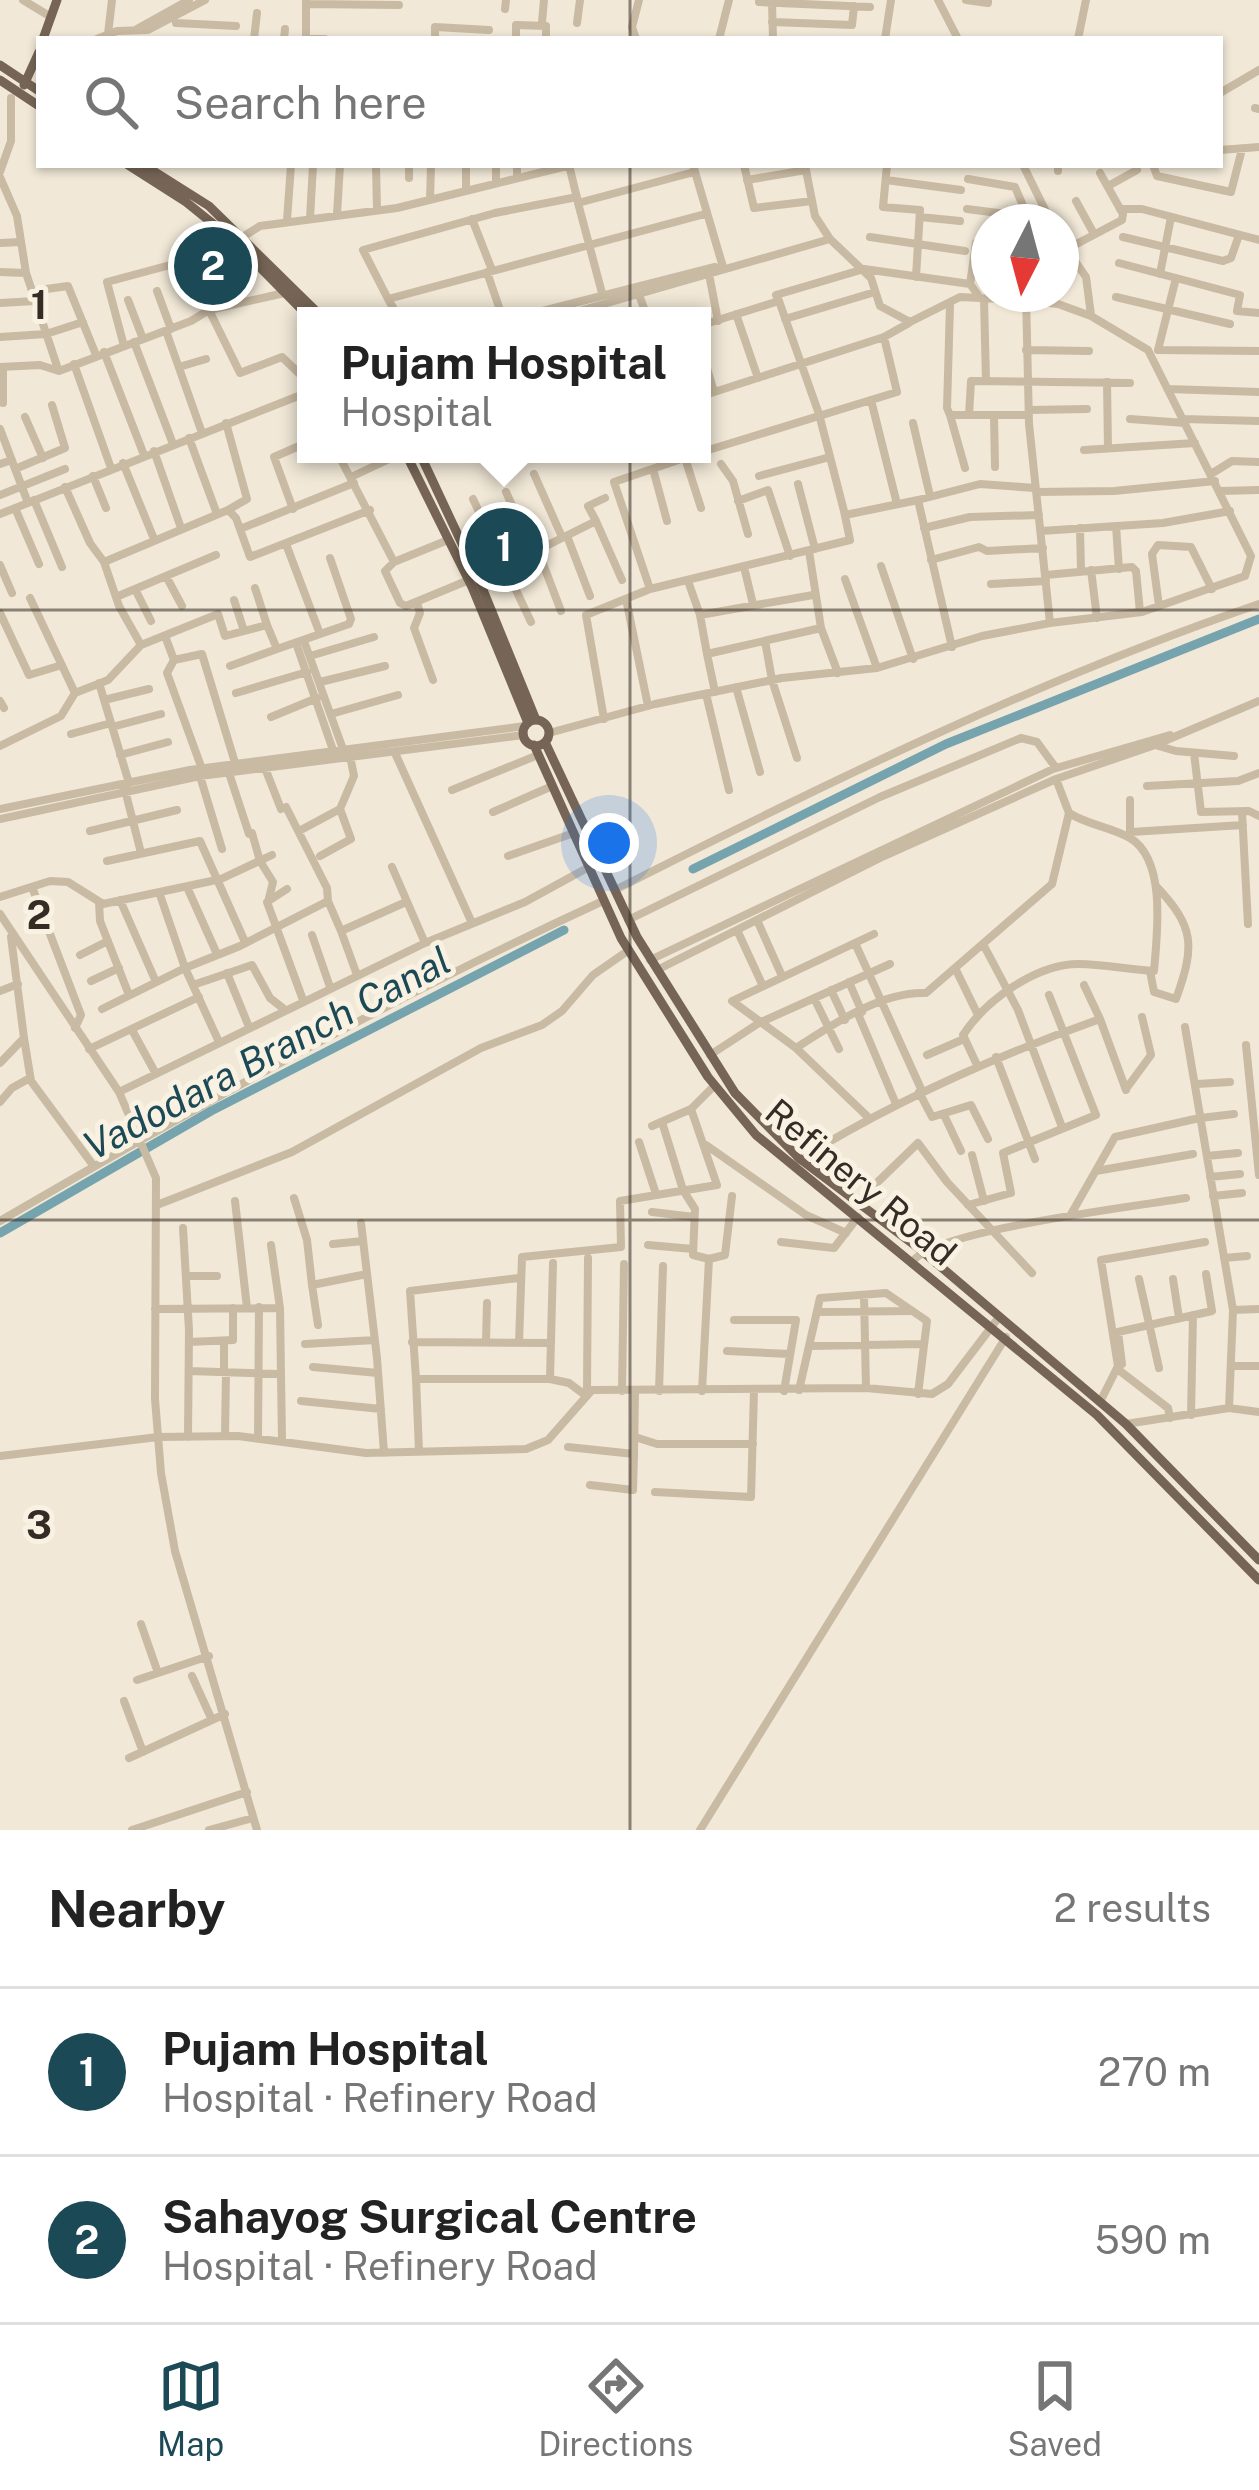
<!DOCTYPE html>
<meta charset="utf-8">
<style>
body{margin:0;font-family:"Public Sans",sans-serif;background:#f6f6f6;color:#222}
.compass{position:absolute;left:971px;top:204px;width:108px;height:108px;border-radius:50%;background:#fff;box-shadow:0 3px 9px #0004;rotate:186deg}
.you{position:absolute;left:609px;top:843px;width:42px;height:42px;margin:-30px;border:9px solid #fff;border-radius:50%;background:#1a73e8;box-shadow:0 0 0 18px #1a73e833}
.badge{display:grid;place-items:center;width:78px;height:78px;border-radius:50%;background:#1b4955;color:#fff;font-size:39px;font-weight:700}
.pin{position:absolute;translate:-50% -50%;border:6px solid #fff;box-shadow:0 3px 12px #0006}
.popup{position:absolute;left:297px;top:307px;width:414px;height:156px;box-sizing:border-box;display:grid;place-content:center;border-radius:0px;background:#fff;filter:drop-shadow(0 3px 9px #0005);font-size:39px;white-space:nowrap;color:#767676}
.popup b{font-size:45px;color:#222}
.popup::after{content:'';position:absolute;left:50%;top:100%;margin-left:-24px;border:24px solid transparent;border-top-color:#fff}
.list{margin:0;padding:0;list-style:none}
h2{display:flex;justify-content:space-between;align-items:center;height:156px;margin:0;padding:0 48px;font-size:51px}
h2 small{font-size:39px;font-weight:400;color:#767676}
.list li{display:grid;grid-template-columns:78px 1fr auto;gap:36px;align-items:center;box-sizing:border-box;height:168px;padding:0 48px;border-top:3px solid #e0e0e0}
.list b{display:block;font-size:45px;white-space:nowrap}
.list p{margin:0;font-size:39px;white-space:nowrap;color:#767676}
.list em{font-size:39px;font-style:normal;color:#767676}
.icon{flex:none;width:66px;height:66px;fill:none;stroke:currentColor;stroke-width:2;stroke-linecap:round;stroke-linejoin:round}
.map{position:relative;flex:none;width:1259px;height:1830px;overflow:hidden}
.search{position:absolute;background:#fff;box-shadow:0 3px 9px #0004;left:36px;right:36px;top:36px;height:132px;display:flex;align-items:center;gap:30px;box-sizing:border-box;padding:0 42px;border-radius:0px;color:#767676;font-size:45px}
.sheet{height:492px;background:#fff}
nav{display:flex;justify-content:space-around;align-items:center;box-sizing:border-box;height:168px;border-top:3px solid #e0e0e0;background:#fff;font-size:33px;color:#767676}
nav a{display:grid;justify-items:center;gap:6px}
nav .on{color:#1b4955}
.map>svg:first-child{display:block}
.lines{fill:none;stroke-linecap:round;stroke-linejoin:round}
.canal{stroke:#76a4ae;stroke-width:9}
.minor{stroke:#c9baa3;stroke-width:8}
.major{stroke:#766556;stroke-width:9}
.grid{fill:none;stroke:#342c25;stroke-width:3;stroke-opacity:0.55}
.labels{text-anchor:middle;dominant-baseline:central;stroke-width:10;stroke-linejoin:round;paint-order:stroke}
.street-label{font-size:36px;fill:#342c25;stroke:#f9f2e3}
.water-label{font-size:39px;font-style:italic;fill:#1b4955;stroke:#f9f2e3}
.grid-label{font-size:39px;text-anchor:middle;font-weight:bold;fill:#342c25;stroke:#f9f2e3;stroke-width:10;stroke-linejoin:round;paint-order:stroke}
</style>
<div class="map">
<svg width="1259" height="1830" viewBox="0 0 1259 1830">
<rect width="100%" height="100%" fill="#f1e8d7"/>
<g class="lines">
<!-- canal -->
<path class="canal" d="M693,869L946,744L1259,619
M0,1233L211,1111L564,930"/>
<!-- minor -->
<path class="minor" d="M23,0L51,17
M938,0L958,39
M966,0L988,3V0
M759,2L870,7
M772,3L773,39
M306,4L399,5
M505,9L506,0
M542,22L544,0
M772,22L852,25L854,6
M176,23L236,26
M577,23L580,0
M137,29L189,0
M108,34L112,0
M97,39L117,31L148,30L205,0
M254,39L257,13
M284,39L285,29
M306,39V1
M306,39H325
M435,39V27L489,30
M516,39V25L546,26V39
M636,39L632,27L639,0
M719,39L729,0
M885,39L891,0
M1078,39L1086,0
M1220,93L1259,70
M1255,108L1259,109
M1220,150L1259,147
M376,165L377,210
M409,165V178
M466,165V191
M496,165V183
M517,165V178
M569,165L578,202
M693,165L723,267
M744,165L754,208L812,201
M887,165L883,207L920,210L916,277
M1023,165L1051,222
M1058,165V171
M1153,165L1157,176L1231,192L1242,149
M0,172L11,141V98
M0,177L17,216L26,273L58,369
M968,179L1015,187L1030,222
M747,180L806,170
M886,180L961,190
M1108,186L1137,170
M430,200L431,165
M1076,201L1094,234
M967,209L1029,217
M1120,209H1142L1259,240
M337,214L340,165
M920,217L960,221
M310,218L313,165
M472,219L492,270
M287,220L291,165
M870,237L965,251
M1123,237L1223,261L1231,258L1239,235
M1061,241L1086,277L1091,315
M0,243L21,242
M1067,249L1122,220L1123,214L1100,173
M1119,263L1176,278L1158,350
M0,272L26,273
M487,272L502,316
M709,274L718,321
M1160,274L1171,217
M1176,278L1240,295L1237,311L1259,313
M970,284L976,243L989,244
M32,291L68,286L96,355
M157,291L171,329
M602,293L578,203L694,172
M1026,294L1029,424L1050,623
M639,295L647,316
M1116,297L1230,324
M388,299L363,250L495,213L577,197
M984,299L986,381
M128,300L143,339
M779,301L819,414L845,515L918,500
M0,303L35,301
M950,305L947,408L950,415H1028
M209,310L240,373L282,357L306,380
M736,314L758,378
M398,316L388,299L705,214
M523,316L715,267
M562,316L830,239
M785,319L875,292
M702,325L779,301L776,295L864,269L970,284L980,298
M166,331L202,433
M0,337L46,334L83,322
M134,342L173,444
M124,346L107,282L219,252L260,226L397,208L571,165
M1026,350L1089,351
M1159,350L1259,351
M104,352L144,455
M702,352L714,392
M74,364L111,468
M0,367L40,365L59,371L191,321L209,310L289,292
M3,367V403
M179,367L206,359
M1107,382L1108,448
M1168,389L1259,392
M702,396L884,337L909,323
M871,400L897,504
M1029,410L1087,409
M950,415L965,468
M969,415L971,381L1130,383
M994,415L995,467
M25,417L43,458
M1130,419L1185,423
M1183,419L1259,421
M226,423L247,499L228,510
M913,423L930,496
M0,429L28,503
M189,438L217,514
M1084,450L1195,443
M154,451L181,528
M702,452L897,392L884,337
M338,454L394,562L448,540
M465,454H475
M589,454H596
M685,458L701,508
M123,463L154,539
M0,464L12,460
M721,464L733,481L748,534
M15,469L65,448L52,405
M653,469L667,521
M534,474L562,537
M1211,474L1232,461L1259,462
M93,476L106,508
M759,476L830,457
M351,477L400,454
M798,484L815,549
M65,487L90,543L104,562
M1220,491L1259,490
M506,492L532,550
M1036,492L1114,491L1215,481
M0,495L65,469
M473,499L531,622
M34,500L62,567
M738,501L768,490L790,556
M15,508L39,564
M293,509L274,457L306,443
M0,514L306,393
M596,521L622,580
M1116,526L1119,569
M924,528L970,517L1039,515
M1080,528L1081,570
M240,529L354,483
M1041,531L1163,523L1230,511
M567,536L590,596
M286,544L320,634
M537,548L561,611
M809,551L821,628
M931,560L979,547L987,551L1043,548
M394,562L385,571L400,603L406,606L469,580
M0,565L12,593
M881,566L913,659
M744,567L753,604
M1091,570L1097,618
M1046,575L1132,567L1136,571L1140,612
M166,576L182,606
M845,579L877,668
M688,581L700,615
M474,582L596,521L588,506L605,498
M991,584L1046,581
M255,588L267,625
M135,589L151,621
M650,589L850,540L844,511
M813,595L700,615L707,654L821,628L838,673
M116,597L216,555
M30,598L75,693
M626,599L648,706
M234,600L244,631
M417,603L420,613L414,628L433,680
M1159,606L1152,554L1158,545L1191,547L1212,589
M0,613L29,675L62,665
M165,636L174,660L202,654L236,766
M304,641L344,752
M765,641L772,680L797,758
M296,643L334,753
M141,645L218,614L225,636L267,625L277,649L349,624L351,619L330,558
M952,647L918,500L980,484L1035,488
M707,654L715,692
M310,656L374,637
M174,660L167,673L202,769
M230,666L277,649
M320,682L385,666
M99,683L129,783
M736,687L760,772
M236,693L307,672
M706,694L729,790
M104,700L149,689
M0,701L4,708
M331,714L398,695
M271,717L317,698
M604,719L586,615L650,589L614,482L696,454
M112,727L161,714
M549,733L655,704L782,678L877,668L982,636L1050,623L1142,612L1245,576L1251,556L1148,350L1091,316L1058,304L1026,300L960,297L910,322L880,306L871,278L830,239L815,216L805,165
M71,734L111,723
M1155,745L1176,751L1234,756
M0,746L61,716L75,693L108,680L141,645L119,606L104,562L228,510L236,518L250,557L370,510
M395,753L472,923
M1194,753L1201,812L1249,811L1259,816
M120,755L168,742
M265,768L281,809
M229,773L249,834
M200,776L222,849
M124,786L141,853
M1147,786L1238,781L1259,773
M452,790L538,755
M1130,800V835
M286,807L327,888L328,901
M0,809L190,770L525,726
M493,812L550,787
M1242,812L1248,924
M0,819L200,776L524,735
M90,831L177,810
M299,831L340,809
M1131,832L1243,825
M252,833L260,861L273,882L269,898
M320,856L351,839L340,809L354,776L350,756
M508,856L571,834
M107,861L200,841L245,942
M392,867L425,943
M32,887L81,1015L75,1028
M187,887L217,954
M287,889L267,902L303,1000
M615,890C824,784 1037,680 1259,604
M0,897L50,881L68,882L103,904L221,879L272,855
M120,900L156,982
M99,902L100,921L129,995
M0,914L119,1092L156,1178L155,1399L161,1473L175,1551L257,1830
M628,920L880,797L1021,738L1037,742L1056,768
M757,920L782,976
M737,930L762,984
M341,931L357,975
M312,935L330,987
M855,943L922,1091
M983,944L1018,1010L1062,1127
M80,955L108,941
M650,960L1053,769L1170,735
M955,968L977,1013
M657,970L884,856L1056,779L1155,745L1259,701
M1150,971L1154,992L1176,999C1195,946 1195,927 1156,886
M227,973L249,1027
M91,981L119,968
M849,982L862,1012
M193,985L252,965L270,998L284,1009
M1084,985L1100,1019
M831,990L845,1020
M0,991L18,984
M814,998L839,1049
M102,1009L185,968L159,892
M858,1014L896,1104
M1185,1027L1233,1310L1229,1408
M132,1030L156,1074
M24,1038L31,1081L93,1165
M219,1042L185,968L240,946L328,901L341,931L406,902
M1246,1045L1259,1175
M796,1048C833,1024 882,991 926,993L1052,884L1069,813L1056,779
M89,1049L199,997
M710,1055L759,1023L890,964
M927,1055L964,1039
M996,1057L1035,1159
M0,1063L24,1038L11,937
M977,1065L963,1035C986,1000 1036,964 1079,964C1104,964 1129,970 1154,971C1157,935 1167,860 1130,838C1111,827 1088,825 1069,813
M1197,1084L1230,1082
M1126,1089L1151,1055L1142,1017
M119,1092L425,943L525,902L600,861
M919,1092L932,1117L971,1105L988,1139
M0,1102L12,1088L30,1078
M944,1115L961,1151
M869,1118L796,1048L732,1001L874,934
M1201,1118L1234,1114
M662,1122L683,1190L695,1209L693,1255L709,1259L702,1391
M652,1126L691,1109
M639,1142L656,1194
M706,1145L806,1215L846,1233
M972,1155L984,1201
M1207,1156L1238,1153
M797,1161C894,1101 993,1057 1100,1019L1126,1090
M1096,1171L1193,1154
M1210,1177L1240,1174
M1213,1196L1242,1193
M294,1198L307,1240L312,1285
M235,1201L247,1308
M857,1202L918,1143L947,1182L1032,1273
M157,1205L292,1152L481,1048L542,1025L562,1011L593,975L629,950
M968,1205L1011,1193L1003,1153L1096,1115L1049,995
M652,1212L694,1217
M1070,1216L1115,1137L1195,1119
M0,1221C197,1106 396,996 603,901
M361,1223L377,1358L384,1453
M183,1228L189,1330L188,1437
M781,1242L834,1248L858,1217
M333,1244L363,1241
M271,1245L280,1308
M648,1245L693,1249
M1224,1258L1247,1256
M709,1259L725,1255L732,1196
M913,1261C936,1230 1138,1206 1186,1198
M187,1276H217
M519,1278L410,1291L416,1379H550L553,1263
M1139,1279L1159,1368
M1173,1279L1179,1318
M864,1295L866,1388
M155,1309L280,1308L282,1441
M1233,1310L1259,1309
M817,1312L911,1311
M734,1320H796L784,1391
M318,1325L312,1285L367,1274
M224,1341V1372
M189,1342L233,1340V1308
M412,1342L551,1343
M486,1342L487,1303
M519,1343L522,1257L621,1247L620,1201L717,1185L691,1109L714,1086
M305,1344L375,1340
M809,1346L924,1344
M727,1351L790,1354
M1122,1364L1118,1332L1212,1311L1206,1274
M1231,1366H1259
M313,1367L378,1373
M189,1371L279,1374
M1120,1371L1168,1408L1170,1418
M416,1379L419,1451
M550,1379L569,1383L585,1395
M799,1390L820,1298L886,1293L927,1321L918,1394
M622,1391L624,1264
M659,1391L663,1266
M587,1392L588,1258
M301,1401L381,1409
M1100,1402L1118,1366L1101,1260L1205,1242
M1191,1415L1193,1315
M1126,1424L1229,1408L1259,1412
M225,1436L226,1372
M635,1437L657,1444H753
M258,1438L259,1307
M568,1447L634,1454L635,1391
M0,1456L158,1437L238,1436L366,1453L526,1449L548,1440L592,1390L866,1388L932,1394L948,1384L999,1317
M590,1485L633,1490L634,1454
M655,1492L751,1497L754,1391
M141,1624L158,1673
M192,1676L212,1720
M137,1680L209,1656
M124,1701L143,1752
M129,1758L225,1714
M132,1830L247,1792
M209,1830L253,1818
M700,1830L1006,1337"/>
<!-- major -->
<path class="major" d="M43,39L57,0
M0,65L39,91
M0,80L39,106
M24,85L39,52
M128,165L186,202L232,239L308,316
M144,165L209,206L321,316
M406,454L472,587L528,723
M420,454L479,580L536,720
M523 733a13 13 0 1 1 26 0a13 13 0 1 1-26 0Z
M545,742L637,937L735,1093L800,1159L921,1250L1126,1424L1259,1560
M534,745L621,938L708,1077L756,1135L1097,1415L1259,1580"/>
</g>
<!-- grid -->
<path class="grid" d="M630,0V39M630,165V1830M0,610H1259M0,1220H1259"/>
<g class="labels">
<!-- street labels -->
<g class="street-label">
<text transform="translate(861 1182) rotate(40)">Refinery Road</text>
</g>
<!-- water labels -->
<g class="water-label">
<text transform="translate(267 1053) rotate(-28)">Vadodara Branch Canal</text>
</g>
</g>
<g class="grid-label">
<text x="39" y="319">1</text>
<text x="39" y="929">2</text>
<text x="39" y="1539">3</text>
</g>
</svg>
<svg class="compass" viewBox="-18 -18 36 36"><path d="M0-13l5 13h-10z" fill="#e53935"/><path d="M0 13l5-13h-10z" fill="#767676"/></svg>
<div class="you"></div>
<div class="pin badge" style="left:504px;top:547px">1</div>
<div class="popup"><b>Pujam Hospital</b>Hospital</div>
<div class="pin badge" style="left:213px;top:266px">2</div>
<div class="search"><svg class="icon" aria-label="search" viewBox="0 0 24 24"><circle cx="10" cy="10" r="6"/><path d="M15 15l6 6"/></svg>Search here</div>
</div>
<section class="sheet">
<h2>Nearby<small>2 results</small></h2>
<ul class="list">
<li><span class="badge">1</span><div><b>Pujam Hospital</b><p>Hospital · Refinery Road</p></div><em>270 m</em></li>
<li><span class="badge">2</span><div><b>Sahayog Surgical Centre</b><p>Hospital · Refinery Road</p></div><em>590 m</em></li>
</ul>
</section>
<nav>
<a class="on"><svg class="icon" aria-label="map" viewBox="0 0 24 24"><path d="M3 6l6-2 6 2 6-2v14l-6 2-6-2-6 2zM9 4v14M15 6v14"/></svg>Map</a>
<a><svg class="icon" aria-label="directions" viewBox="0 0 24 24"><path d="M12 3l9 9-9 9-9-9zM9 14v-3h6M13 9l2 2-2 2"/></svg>Directions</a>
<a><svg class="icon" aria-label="saved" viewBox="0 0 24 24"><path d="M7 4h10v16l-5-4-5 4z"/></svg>Saved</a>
</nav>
